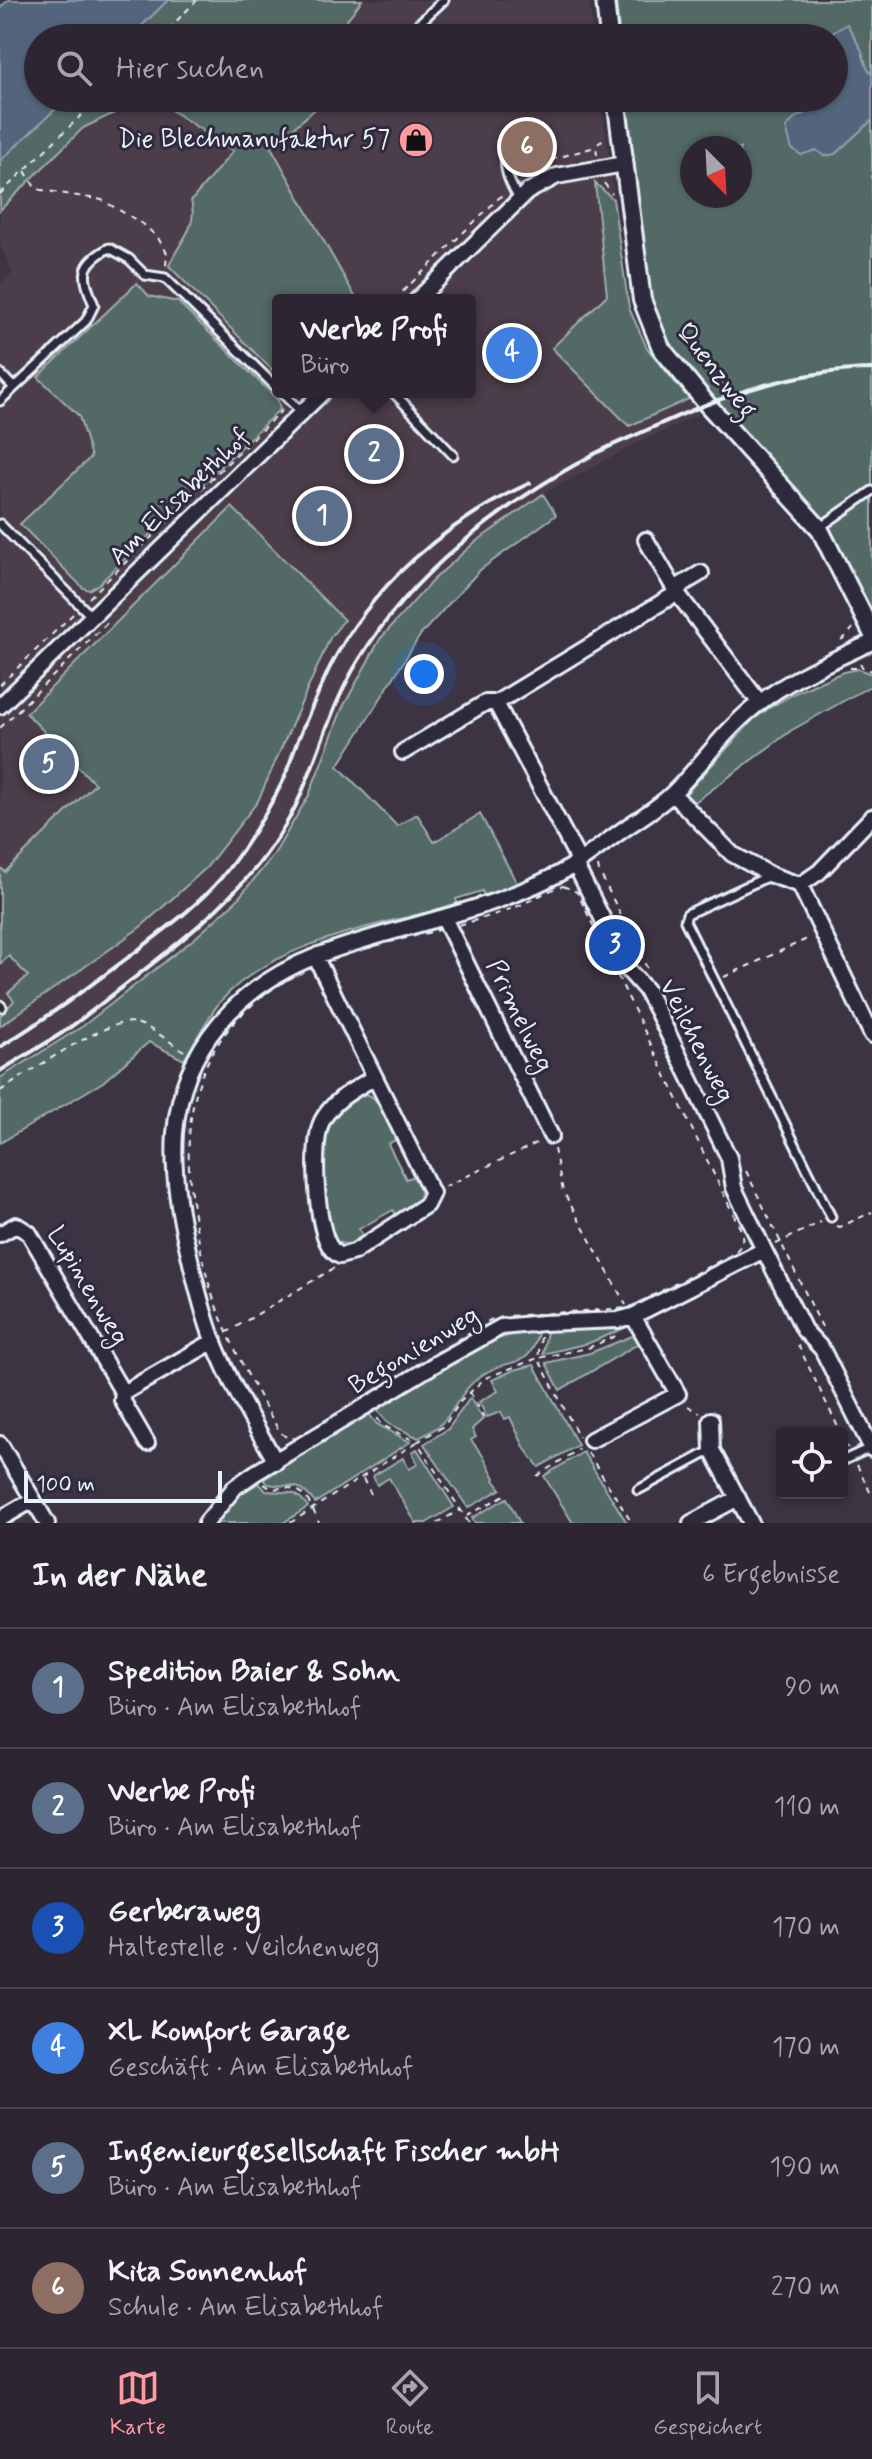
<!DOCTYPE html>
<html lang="de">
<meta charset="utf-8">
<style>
body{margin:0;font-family:Mynerve,sans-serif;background:#352e3a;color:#f1f3f6}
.controls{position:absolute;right:24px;bottom:24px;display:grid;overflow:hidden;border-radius:8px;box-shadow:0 2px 6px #0004}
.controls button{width:72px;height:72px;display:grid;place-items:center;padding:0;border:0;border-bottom:2px solid #48434d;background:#2d2632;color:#f1f3f6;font:40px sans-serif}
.compass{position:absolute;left:680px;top:136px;width:72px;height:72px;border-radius:50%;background:#2d2632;box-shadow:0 2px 6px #0004;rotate:156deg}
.scale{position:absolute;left:24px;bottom:20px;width:198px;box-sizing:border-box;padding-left:8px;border:4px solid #e8f1f8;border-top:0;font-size:22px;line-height:28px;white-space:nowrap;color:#e8f1f8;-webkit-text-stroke:6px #2f2a3d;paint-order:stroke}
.you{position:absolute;left:424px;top:674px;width:28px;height:28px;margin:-20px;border:6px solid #fff;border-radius:50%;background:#1a73e8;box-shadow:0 0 0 12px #1a73e833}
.badge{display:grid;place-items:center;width:52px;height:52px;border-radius:50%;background:#ff9aa2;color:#fff;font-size:26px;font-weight:700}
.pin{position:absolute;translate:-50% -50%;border:4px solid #fff;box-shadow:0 2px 8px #0006}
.popup{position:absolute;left:272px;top:294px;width:204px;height:104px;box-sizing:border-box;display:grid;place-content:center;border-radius:8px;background:#2d2632;filter:drop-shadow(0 2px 6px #0005);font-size:26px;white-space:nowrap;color:#a7a5ac}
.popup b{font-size:30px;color:#f1f3f6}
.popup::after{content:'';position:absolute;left:50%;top:100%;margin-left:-16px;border:16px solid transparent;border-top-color:#2d2632}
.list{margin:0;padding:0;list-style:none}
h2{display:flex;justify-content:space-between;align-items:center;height:104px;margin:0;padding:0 32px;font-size:34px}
h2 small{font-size:26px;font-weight:400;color:#a7a5ac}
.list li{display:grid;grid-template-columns:52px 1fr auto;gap:24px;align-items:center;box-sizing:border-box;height:120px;padding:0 32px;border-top:2px solid #48434d}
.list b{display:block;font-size:30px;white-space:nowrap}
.list p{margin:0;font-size:26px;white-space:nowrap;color:#a7a5ac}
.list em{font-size:26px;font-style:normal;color:#a7a5ac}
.icon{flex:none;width:44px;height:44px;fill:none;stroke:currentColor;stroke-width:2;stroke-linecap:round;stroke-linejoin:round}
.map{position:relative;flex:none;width:872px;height:1523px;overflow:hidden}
.search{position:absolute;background:#2d2632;box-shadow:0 2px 6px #0004;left:24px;right:24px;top:24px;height:88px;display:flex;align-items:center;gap:20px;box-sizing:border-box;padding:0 28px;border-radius:44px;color:#a7a5ac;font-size:30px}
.sheet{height:824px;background:#2d2632}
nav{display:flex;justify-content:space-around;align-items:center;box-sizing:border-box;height:112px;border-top:2px solid #48434d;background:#2d2632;font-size:22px;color:#a7a5ac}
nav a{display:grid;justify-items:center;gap:4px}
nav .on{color:#ff9aa2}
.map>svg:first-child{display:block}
.built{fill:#4b3e4a;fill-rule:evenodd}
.green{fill:#536965;stroke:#9eadae;stroke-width:2;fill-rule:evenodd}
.water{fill:#52657d;stroke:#8e9dae;stroke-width:2}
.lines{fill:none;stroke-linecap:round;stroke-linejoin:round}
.service-casing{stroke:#e8f1f8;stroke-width:13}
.minor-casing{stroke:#e8f1f8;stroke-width:20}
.tertiary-casing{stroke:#e8f1f8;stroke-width:22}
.path{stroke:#e8f1f8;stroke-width:2;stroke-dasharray:6 6;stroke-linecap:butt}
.service{stroke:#2f2a3d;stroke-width:7}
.minor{stroke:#2f2a3d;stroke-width:14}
.tertiary{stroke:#2f2a3d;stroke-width:16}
.rail{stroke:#e8f1f8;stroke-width:4}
.labels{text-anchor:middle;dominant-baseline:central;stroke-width:6;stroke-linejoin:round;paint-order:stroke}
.poi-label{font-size:26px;fill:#e8f1f8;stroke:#2f2a3d;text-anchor:end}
.street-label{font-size:26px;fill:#e8f1f8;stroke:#2f2a3d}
</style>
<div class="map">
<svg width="872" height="1523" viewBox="0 0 872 1523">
<rect width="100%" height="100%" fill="#3c3343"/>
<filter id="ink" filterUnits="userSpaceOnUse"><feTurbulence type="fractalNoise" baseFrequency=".0125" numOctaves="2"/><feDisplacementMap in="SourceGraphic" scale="16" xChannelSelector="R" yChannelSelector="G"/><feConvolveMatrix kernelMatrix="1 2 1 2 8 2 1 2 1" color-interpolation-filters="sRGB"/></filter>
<g filter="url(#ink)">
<!-- built -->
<path class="built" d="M362,0H589L594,38H333Z
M145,98H153L251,163L320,104L316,98H601L629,308L647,348L689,399L699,415L634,445L543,494L474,543L433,580L380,639L342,709L309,795L273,856L236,901L195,938L83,1026L0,1078V284L12,273L0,245V210L83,128ZM278,300H470V392H278Z"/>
<!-- green -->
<path class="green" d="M168,0H362L333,38H129Z
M616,0H872V75L867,68L861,49L833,32L831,38H620Z
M67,98H145L83,128L0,210V161Z
M153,98H316L320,105L271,147L357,300H278V376L169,266C178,242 199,228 191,201L233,151Z
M627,98H814L807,112L797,117L816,150L835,154L872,120V619L835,542L685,369L666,343L649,295ZM692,148H740V196H692Z
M595,183L613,199L629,308L647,348L689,399L629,426L552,348L607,295Z
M137,283L149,296L178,302L278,400L280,409L99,584L89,590L83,588L20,524L91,457L79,416L38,377Z
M543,494L556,515L480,570L421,634L338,766L397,826L417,814L434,842L480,814L518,885L485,898L482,891L456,899L458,905C383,924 272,941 220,1002C206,1019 196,1041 184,1060L149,1042L103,1082L0,1143V1078L83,1026L195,938L236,901L273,856L309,795L342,709L380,639L433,580L474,543Z
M232,507L344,620L330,638L258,801L206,868L143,925L113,947L0,1026V1016L14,1001L8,993L28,976L9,956L0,964V867L5,872L95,784L26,713Z
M858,669L872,674V685L792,730L691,805L683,797L753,720L769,708L797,692L843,672Z
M366,1094C382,1098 389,1125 397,1139L388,1144L406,1179L415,1176C427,1202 419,1203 397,1216L393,1210L359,1229L364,1237C355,1243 344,1248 335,1240C322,1228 318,1147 325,1130C331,1112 348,1099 366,1094Z
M631,1323L632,1325L589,1343L543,1354L547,1331L616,1327Z
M527,1332L538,1333C530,1369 514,1357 487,1372C461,1387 459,1406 441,1424C435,1430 426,1434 419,1438L389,1424L376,1409C420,1381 475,1338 527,1332Z
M637,1334L641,1342L560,1390L546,1363L590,1353Z
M534,1365L578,1445L539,1467L525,1449L510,1417L505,1419L501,1412L487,1417L479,1402L498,1391L492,1380L514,1370Z
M470,1398L483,1419L472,1429L476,1437L471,1440L484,1457L495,1478L494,1480L501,1489L468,1508L424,1444L448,1429Z
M369,1414L377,1424L410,1442L315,1503C296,1479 294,1489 268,1484L264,1479Z
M417,1449L454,1507L426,1523H416L389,1478L377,1485L373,1476L403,1458L409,1469L418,1464L412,1452Z
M583,1452L627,1523H573L544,1476Z
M259,1483L266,1491C286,1493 296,1488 308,1507L283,1523H216L241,1494Z
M507,1498L520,1523H475L472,1518Z"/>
<!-- water -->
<path class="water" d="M8,0H168L129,38H38V98H67L0,161V8Z
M847,24L861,49L867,68L872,75V120L835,154L825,156L816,150L801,155L792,149L786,128L796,117L807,112L814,98H834V38H831L833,32Z"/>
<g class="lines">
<!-- service casing -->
<g class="service-casing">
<path id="service" d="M416,26L444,0
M513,140C499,161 507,179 519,199
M0,373L14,388
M281,392L302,413
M393,392L453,455
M0,401L86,321L94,305C82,275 79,265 109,248L129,259L145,275L165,278L278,389
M0,524L91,616
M819,528L872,491
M769,876L687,914L685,921L831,1217
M0,1005L2,1007
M842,1461L872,1447
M638,1490L712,1450"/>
</g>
<!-- minor casing -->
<g class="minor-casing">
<path id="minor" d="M417,300L527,192L557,176L624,164
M646,540L677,593L681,585L701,573
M0,706L323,392
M403,752L485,703H496
M673,794L732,854L771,875L800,885
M872,817L819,872L800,885L872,1035
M579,861L496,703L677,593L760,703
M575,864L629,971L646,990L657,1011L729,1158L734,1188L764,1250L804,1330L822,1349L872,1449
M444,918L551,1136
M318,955L319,964L432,1193L426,1205L354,1252L340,1256C337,1254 333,1252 331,1248C316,1230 311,1142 322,1121C333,1100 354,1090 373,1078
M0,1234L16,1225L29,1233L123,1393L214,1341
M123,1393L122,1400L147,1443
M711,1420L712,1450L751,1523
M591,1440L678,1394L633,1316
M0,1444L47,1523
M276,1462C253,1422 230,1383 213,1340C202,1311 195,1281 188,1250C179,1213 172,1172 175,1133C182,1046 239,986 319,955C403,923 492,913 571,867C590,855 608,840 627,827C643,816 662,805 676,790C702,764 724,731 753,708C788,679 831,661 872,642
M0,1519L33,1500
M206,1523L235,1487L255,1473L442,1360L501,1327L543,1323L618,1320L633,1316L764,1250
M691,1523L738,1498"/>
</g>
<!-- tertiary casing -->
<g class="tertiary-casing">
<path id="tertiary" d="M605,0L609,38
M616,98L642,300L661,348L706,403L819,528L872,633"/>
</g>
<!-- path -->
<path class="path" d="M160,38L197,0
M597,155L596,146L605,137
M25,171L36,189L102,200L143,224L158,238L167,253L166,266
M521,178L543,162L595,147
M604,183L612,194
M0,194L99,98
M394,300L504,193
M89,598L282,410
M841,640L847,636L853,628
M860,663L863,668L872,671
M850,668H863
M0,685L73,614
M0,728L107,623
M598,866L599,871L647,968
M563,886L577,892L741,1230C745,1243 740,1249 729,1256L628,1308L507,1316L490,1320L297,1438C284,1440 280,1432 274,1422C252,1384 231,1345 215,1303C207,1280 202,1256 197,1232C180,1142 183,1057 263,996C333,943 432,939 513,908C530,902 545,891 563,886Z
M724,977L809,938
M0,1091C26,1075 110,1015 136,1023C151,1027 171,1043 184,1051
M554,1149L563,1191L626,1305
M746,1171L822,1327
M444,1187L539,1142
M837,1226L840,1227L872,1212
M776,1244L821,1222
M226,1333L334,1268
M541,1337L538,1358L588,1348L618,1335
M798,1345L841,1433
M470,1392L487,1423
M688,1406L700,1413
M842,1435L848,1448
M588,1453L632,1523
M857,1465L872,1496
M537,1476L579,1449
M363,1479L371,1494
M264,1484C276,1493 276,1486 289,1488C306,1489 313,1510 319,1523
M467,1516L508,1493
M290,1523L417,1442L382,1425L375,1415
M437,1523L460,1510
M469,1523L417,1442L444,1426L460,1402L485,1378L538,1358L579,1437"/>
<!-- service -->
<use href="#service" class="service"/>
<!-- minor -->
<use href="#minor" class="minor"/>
<!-- tertiary -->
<use href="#tertiary" class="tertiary"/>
<!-- rail -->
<path class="rail" d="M0,1047C47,1018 90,986 134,953C164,930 196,907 221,878C245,849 266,814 283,781C290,766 293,750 300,735C309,713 319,691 329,669C371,585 446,522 530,483
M0,1071C21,1058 42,1046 62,1033C87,1016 110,996 134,978C179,943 222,909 258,865C276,842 293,815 304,787C322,744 334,700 359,660C411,574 500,506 587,458C606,447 627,439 647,430C720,396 790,371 872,369"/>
</g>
</g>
<!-- icons -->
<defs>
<g id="shop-disc" transform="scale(1.8)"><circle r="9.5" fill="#ff9aa2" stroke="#2f2a3d"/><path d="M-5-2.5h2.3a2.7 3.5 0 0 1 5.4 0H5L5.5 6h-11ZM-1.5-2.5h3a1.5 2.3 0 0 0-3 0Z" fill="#111"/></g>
</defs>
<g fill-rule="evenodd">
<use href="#shop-disc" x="416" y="140"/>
</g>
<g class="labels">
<!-- poi labels -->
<g class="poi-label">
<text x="390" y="140">Die Blechmanufaktur 57</text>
</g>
<!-- street labels -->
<g class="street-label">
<text transform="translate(716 371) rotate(52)">Quenzweg</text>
<text transform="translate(180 497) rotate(-44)">Am Elisabethhof</text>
<text transform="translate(519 1016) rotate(64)">Primelweg</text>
<text transform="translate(696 1041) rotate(63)">Veilchenweg</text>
<text transform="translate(87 1286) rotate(59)">Lupinenweg</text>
<text transform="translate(414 1351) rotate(-31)">Begonienweg</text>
</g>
</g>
</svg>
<div class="controls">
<button><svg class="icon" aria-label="locate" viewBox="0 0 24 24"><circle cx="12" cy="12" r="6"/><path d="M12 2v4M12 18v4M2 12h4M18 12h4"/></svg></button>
</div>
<svg class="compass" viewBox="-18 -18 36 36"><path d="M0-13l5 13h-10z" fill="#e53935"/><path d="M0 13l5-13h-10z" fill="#a7a5ac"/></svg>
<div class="scale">100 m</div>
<div class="you"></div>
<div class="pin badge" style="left:322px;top:516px;background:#5c6f8a">1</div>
<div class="pin badge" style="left:374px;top:454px;background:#5c6f8a">2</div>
<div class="popup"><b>Werbe Profi</b>Büro</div>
<div class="pin badge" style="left:615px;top:945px;background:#1a4fb4">3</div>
<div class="pin badge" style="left:512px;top:353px;background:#3f7fe0">4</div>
<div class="pin badge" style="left:49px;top:764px;background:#5c6f8a">5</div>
<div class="pin badge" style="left:527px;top:147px;background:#8d6e63">6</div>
<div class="search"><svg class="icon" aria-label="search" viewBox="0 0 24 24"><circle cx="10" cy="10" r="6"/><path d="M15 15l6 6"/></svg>Hier suchen</div>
</div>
<section class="sheet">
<h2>In der Nähe<small>6 Ergebnisse</small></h2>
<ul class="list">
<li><span class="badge" style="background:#5c6f8a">1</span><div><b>Spedition Baier &amp; Sohn</b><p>Büro · Am Elisabethhof</p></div><em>90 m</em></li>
<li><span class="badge" style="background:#5c6f8a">2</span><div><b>Werbe Profi</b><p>Büro · Am Elisabethhof</p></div><em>110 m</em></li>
<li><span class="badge" style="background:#1a4fb4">3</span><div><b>Gerberaweg</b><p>Haltestelle · Veilchenweg</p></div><em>170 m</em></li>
<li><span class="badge" style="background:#3f7fe0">4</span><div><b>XL Komfort Garage</b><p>Geschäft · Am Elisabethhof</p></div><em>170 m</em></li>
<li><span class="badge" style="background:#5c6f8a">5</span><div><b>Ingenieurgesellschaft Fischer mbH</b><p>Büro · Am Elisabethhof</p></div><em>190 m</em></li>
<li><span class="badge" style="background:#8d6e63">6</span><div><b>Kita Sonnenhof</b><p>Schule · Am Elisabethhof</p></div><em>270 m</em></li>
</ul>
</section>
<nav>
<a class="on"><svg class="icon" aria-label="map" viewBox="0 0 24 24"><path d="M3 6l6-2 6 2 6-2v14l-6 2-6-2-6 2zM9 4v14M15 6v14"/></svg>Karte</a>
<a><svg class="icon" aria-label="directions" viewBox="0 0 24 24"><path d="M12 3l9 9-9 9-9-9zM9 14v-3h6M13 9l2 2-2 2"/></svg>Route</a>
<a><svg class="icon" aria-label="saved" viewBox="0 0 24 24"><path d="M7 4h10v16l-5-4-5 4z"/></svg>Gespeichert</a>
</nav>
